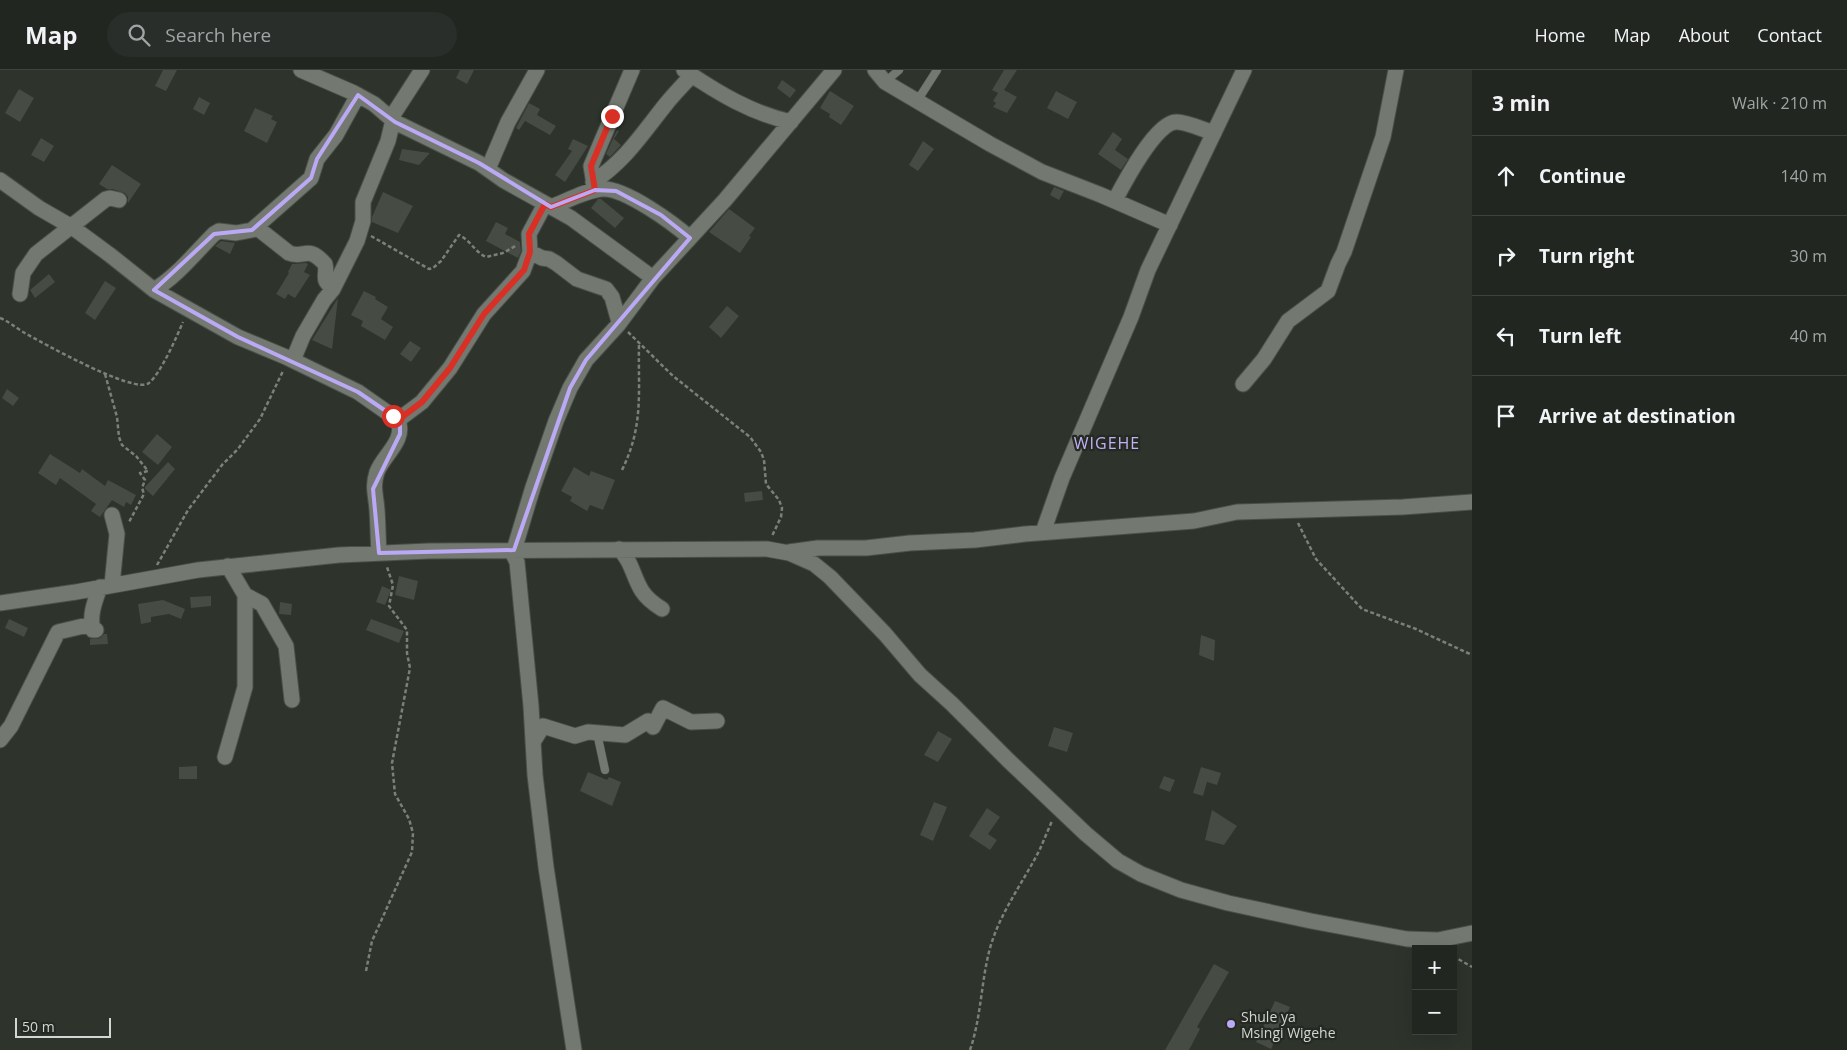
<!DOCTYPE html>
<meta charset="utf-8">
<style>
body{margin:0;font-family:"Open Sans",sans-serif;background:#2a2e2a;color:#f1f3f6}
.controls{position:absolute;right:15px;bottom:15px;display:grid;overflow:hidden;border-radius:0px;box-shadow:0 5px 20px #0002}
.controls button{width:45px;height:45px;display:grid;place-items:center;padding:0;border:0;border-bottom:1px solid #3f433f;background:#222621;color:#f1f3f6;font:25px sans-serif}
.scale{position:absolute;left:15px;bottom:12px;width:96px;box-sizing:border-box;padding-left:5px;border:2px solid #d3d6d2;border-top:0;font-size:14px;line-height:18px;white-space:nowrap;color:#d3d6d2;-webkit-text-stroke:4px #242922;paint-order:stroke}
.stop{position:absolute;width:15px;height:15px;margin:-11px;border:4px solid #d93025;border-radius:50%;background:#fff}
.stop.end{background:#d93025;border-color:#fff;box-shadow:0 1px 5px #0008}
.list{margin:0;padding:0;list-style:none}
h2{display:flex;justify-content:space-between;align-items:center;height:65px;margin:0;padding:0 20px;font-size:21px}
h2 small{font-size:16px;font-weight:400;color:#a2a5a5}
.list li{display:grid;grid-template-columns:32px 1fr auto;gap:15px;align-items:center;box-sizing:border-box;height:80px;padding:0 20px;border-top:1px solid #3f433f}
.list b{display:block;font-size:19px;white-space:nowrap}
.list em{font-size:16px;font-style:normal;color:#a2a5a5}
.icon{flex:none;width:28px;height:28px;fill:none;stroke:currentColor;stroke-width:2;stroke-linecap:round;stroke-linejoin:round}
.map{position:relative;flex:none;width:1472px;height:980px;overflow:hidden}
header{display:flex;align-items:center;gap:30px;box-sizing:border-box;height:70px;padding:0 25px;background:#222621;border-bottom:1px solid #3f433f}
header strong{font-size:24px}
nav{display:flex;gap:28px;margin-inline-start:auto;font-size:18px}
.search{width:350px;height:45px;background:#2a2e2a;display:flex;align-items:center;gap:12px;box-sizing:border-box;padding:0 18px;border-radius:28px;color:#a2a5a5;font-size:19px}
main{display:flex}
aside{flex:1;background:#222621}
.map>svg:first-child{display:block}
.building{fill:#464b44}
.lines{fill:none;stroke-linecap:round;stroke-linejoin:round}
.lane-casing{stroke:#4b4f49;stroke-width:9}
.street-casing{stroke:#4b4f49;stroke-width:17}
.path{stroke:#7b807a;stroke-width:2.5;stroke-dasharray:4 2.5;stroke-linecap:butt}
.lane{stroke:#737971;stroke-width:8}
.street{stroke:#737971;stroke-width:15}
.route{stroke:#d93025;stroke-width:6}
.marked{fill:none;stroke:#bca9f5;stroke-width:4;stroke-linejoin:round}
.poi-dot{fill:#bca9f5;stroke:#242922;stroke-width:2}
.labels{text-anchor:middle;dominant-baseline:central;stroke-width:4.5;stroke-linejoin:round;paint-order:stroke}
.poi-label{font-size:14px;fill:#d3d6d2;stroke:#242922;text-anchor:start}
.quarter-label{font-size:16px;letter-spacing:1px;fill:#c2b1f8;stroke:#242922}
</style>
<header>
<strong>Map</strong>
<div class="search"><svg class="icon" aria-label="search" viewBox="0 0 24 24"><circle cx="10" cy="10" r="6"/><path d="M15 15l6 6"/></svg>Search here</div>
<nav><a>Home</a><a>Map</a><a>About</a><a>Contact</a></nav>
</header>
<main>
<div class="map">
<svg width="1472" height="980" viewBox="0 0 1472 980">
<rect width="100%" height="100%" fill="#2e332c"/>
<!-- building -->
<path class="building" d="M163,0H177L166,21L155,16Z
M460,0H474L467,14L456,8Z
M1004,0H1017L1004,20L1017,27L1007,43L993,37L996,33L993,31L998,23L992,20Z
M782,10L796,20L790,28L777,18Z
M19,19L34,28L20,52L5,43Z
M830,21L854,36L841,55L829,47L830,44L820,38Z
M1056,21L1077,32L1068,49L1047,38Z
M199,27L210,33L204,45L193,39Z
M529,33L540,39L537,45L556,56L550,65L525,51L519,60L516,58Z
M255,38L273,46L271,49L277,52L267,73L244,61Z
M617,60L619,61L614,69L621,75L610,87L606,84Z
M1113,62L1122,69L1115,80L1128,89L1121,100L1098,84Z
M41,68L54,76L44,92L31,85Z
M573,69L588,76L565,112L555,105L572,81L568,79Z
M923,71L934,79L918,101L909,95Z
M402,79L430,83L419,95L399,90Z
M112,95L141,114L128,133V127L125,123L112,119H107L99,114Z
M1054,117L1064,121L1059,130L1050,125Z
M383,122L413,136L398,163L372,152V147Z
M598,129H601L624,148L615,158L591,138Z
M729,139L755,158L749,166L751,167L740,183L709,162Z
M496,152L508,158L505,164L520,172L521,181L518,188L486,171Z
M221,171L235,173L230,184L215,176Z
M306,193L308,194L304,202L310,205L295,228L288,224L285,229L276,224L289,203L288,202L292,194Z
M49,204L55,212L35,228L30,220Z
M105,211L116,218L95,250L85,243Z
M364,221L376,227L375,229L388,237L381,249L393,257L385,270L361,256L363,251L351,245Z
M338,228L332,279L312,270Z
M727,236L739,246L721,268L709,257Z
M410,271L421,278L411,292L400,284Z
M7,319L19,328L13,336L2,328Z
M157,364L172,377L158,395L142,382Z
M50,384L80,403L82,399L105,416L108,410L136,425L131,435L126,432L124,437L112,430L100,447L91,441L96,434L60,408L56,415L38,403Z
M168,392L175,399L153,426L145,419V417Z
M574,397L589,406L591,401L615,410L603,440L590,435L587,441L570,431L572,427L561,421Z
M762,421L763,430L745,432L744,423Z
M399,506L418,511L414,530L395,525Z
M382,516L391,520L385,535L376,532Z
M211,526V536L191,538L190,527Z
M163,530L185,539L181,549L169,544L151,547V552L141,554L138,534Z
M280,532L292,534L291,545L279,544Z
M9,549L28,558L24,567L5,558Z
M371,549L404,561L399,573L366,560Z
M104,564H107L108,574L90,575V569L100,568Z
M1201,565L1215,570L1214,591L1199,585Z
M1054,657L1073,663L1067,682L1048,676Z
M938,661L952,669L938,692L924,685Z
M197,696V709H179V697Z
M1201,697L1221,703L1217,715L1207,712L1203,726L1193,723Z
M588,702L607,710L609,707L621,712L612,736L580,721Z
M1164,706L1175,710L1170,722L1159,718Z
M934,732L947,737L933,771L920,765Z
M987,738L1000,747L988,764L997,770L990,780L969,766Z
M1212,740L1237,756L1224,775L1205,770Z
M1214,894L1229,902L1197,957L1200,959L1189,980H1165Z
M1275,931L1290,937L1271,979L1256,972Z"/>
<g class="lines">
<!-- lane casing -->
<g class="lane-casing">
<path id="lane" d="M885,12L899,0
M914,28L921,25L937,0
M597,663L605,700"/>
</g>
<!-- street casing -->
<g class="street-casing">
<path id="street" d="M301,0L354,23L374,34L395,52L479,93L503,110L571,148L653,208
M684,0C718,23 751,43 791,52
M875,0L885,12L990,74L1042,102L1101,125L1170,155
M391,48L422,0
M488,99L508,52L537,0
M0,110L39,138L72,157L110,185L154,220L238,267L286,287L358,322L398,350C406,371 384,384 377,402C372,417 376,425 377,440C378,454 378,468 379,483
M593,112C625,91 642,64 666,34C674,24 683,15 692,5
M595,120L591,96L632,0
M1115,130C1124,113 1156,52 1176,52C1185,51 1204,60 1214,63
M551,137C567,131 586,120 603,119C625,118 673,153 690,168
M256,157L289,183C305,189 307,174 325,194C328,206 320,209 333,218
M530,182L542,188L549,189L556,193L577,209L606,219L612,227L619,252
M154,220C177,206 194,184 214,164L219,161L236,163L252,160L311,108L317,89L336,65L358,25
M20,224L23,203L36,184L106,129L110,128L119,130
M293,290L303,266L324,230L333,219L357,171L363,151V132L388,71L393,50
M1243,314L1264,289L1288,251L1328,221L1338,194L1344,182L1383,67L1396,0
M398,350L422,332L450,298L484,244L523,201L530,182L529,164L545,134
M1043,462L1062,408L1131,247L1148,200L1244,0
M619,479C632,491 633,507 642,521C647,529 654,534 662,539
M511,480L517,492L531,636L535,705L546,797L574,980
M514,480L533,417L556,351L570,318L586,290L618,255L653,208L725,130L834,0
M789,482L818,478H866L910,473L975,470L1025,464L1194,451L1237,442L1403,437L1472,432
M112,515L117,464L112,445
M245,525L262,534L286,576L292,630
M0,533L76,522L198,500L339,485L429,481L767,479L789,483L814,494L830,507L885,564L920,605L952,634L1008,690L1086,764L1118,791L1141,804L1181,820L1228,833L1311,851L1407,869L1438,870L1472,863
M96,560H93C89,545 95,531 100,517
M0,670L11,656L58,562L92,554
M533,672L543,656L575,666L588,662L625,665L648,651L653,657L663,638L691,652L717,651
M225,687L245,617V525L228,496"/>
</g>
<!-- path -->
<path class="path" d="M371,166L429,199L433,198L441,191L459,165C470,170 475,182 486,187L503,183L517,175
M0,248C8,251 15,257 23,262C41,272 135,325 149,313C161,303 177,266 183,252
M628,262L673,306L750,367L761,382L764,390L766,414L779,430L782,438L781,447L772,466
M105,304L117,347L119,367L122,375L136,386L148,401L140,403L145,410L142,418L144,424L129,452
M622,400C644,355 638,323 639,275
M1298,453L1316,489L1362,539L1416,559L1472,585
M157,495L188,440L222,395L238,379L260,349L283,301
M1453,886L1472,897
M366,901L372,871L412,782L413,763L409,749L395,724L392,693L410,598L407,583V560L389,536L393,515L387,497
M970,980C981,948 981,914 989,882C998,845 1023,813 1040,779C1044,770 1048,760 1052,751"/>
<!-- lane -->
<use href="#lane" class="lane"/>
<!-- street -->
<use href="#street" class="street"/>
</g>
<g class="lines">
<!-- route -->
<path class="route" d="M393,346L398,350L422,332L450,298L484,244L524,200L530,182L529,164L545,134L551,137L595,120L591,96L612,46"/>
</g>
<!-- marked area -->
<path class="marked" d="M358,25L395,52L479,93L551,137L595,120L616,121L661,145L690,168L586,290L570,318L514,480L379,483L373,419L400,364V355L393,346L358,322L238,267L154,220L214,164L252,160L311,108L317,89Z"/>
<!-- markers -->
<circle class="poi-dot" cx="1231" cy="954" r="5"/>
<g class="labels">
<!-- poi labels -->
<g class="poi-label">
<text x="1241" y="946">Shule ya<tspan x="1241" dy="16">Msingi Wigehe</tspan></text>
</g>
<!-- quarter labels -->
<g class="quarter-label">
<text x="1107" y="373">WIGEHE</text>
</g>
</g>
</svg>
<div class="controls">
<button>+</button>
<button>−</button>
</div>
<div class="scale">50 m</div>
<div class="stop" style="left:393px;top:346px"></div>
<div class="stop end" style="left:612px;top:46px"></div>
</div>
<aside>
<h2>3 min<small>Walk · 210 m</small></h2>
<ul class="list">
<li><svg class="icon" aria-label="ahead" viewBox="0 0 24 24"><path d="M12 20V5M6 11l6-6 6 6"/></svg><div><b>Continue</b></div><em>140 m</em></li>
<li><svg class="icon" aria-label="right" viewBox="0 0 24 24"><path d="M7 20v-9h11M14 6l5 5-5 5"/></svg><div><b>Turn right</b></div><em>30 m</em></li>
<li><svg class="icon" aria-label="left" viewBox="0 0 24 24"><path d="M17 20v-9H6M10 6l-5 5 5 5"/></svg><div><b>Turn left</b></div><em>40 m</em></li>
<li><svg class="icon" aria-label="arrive" viewBox="0 0 24 24"><path d="M6 21V4h12l-3 4 3 4H6"/></svg><div><b>Arrive at destination</b></div></li>
</ul>
</aside>
</main>
